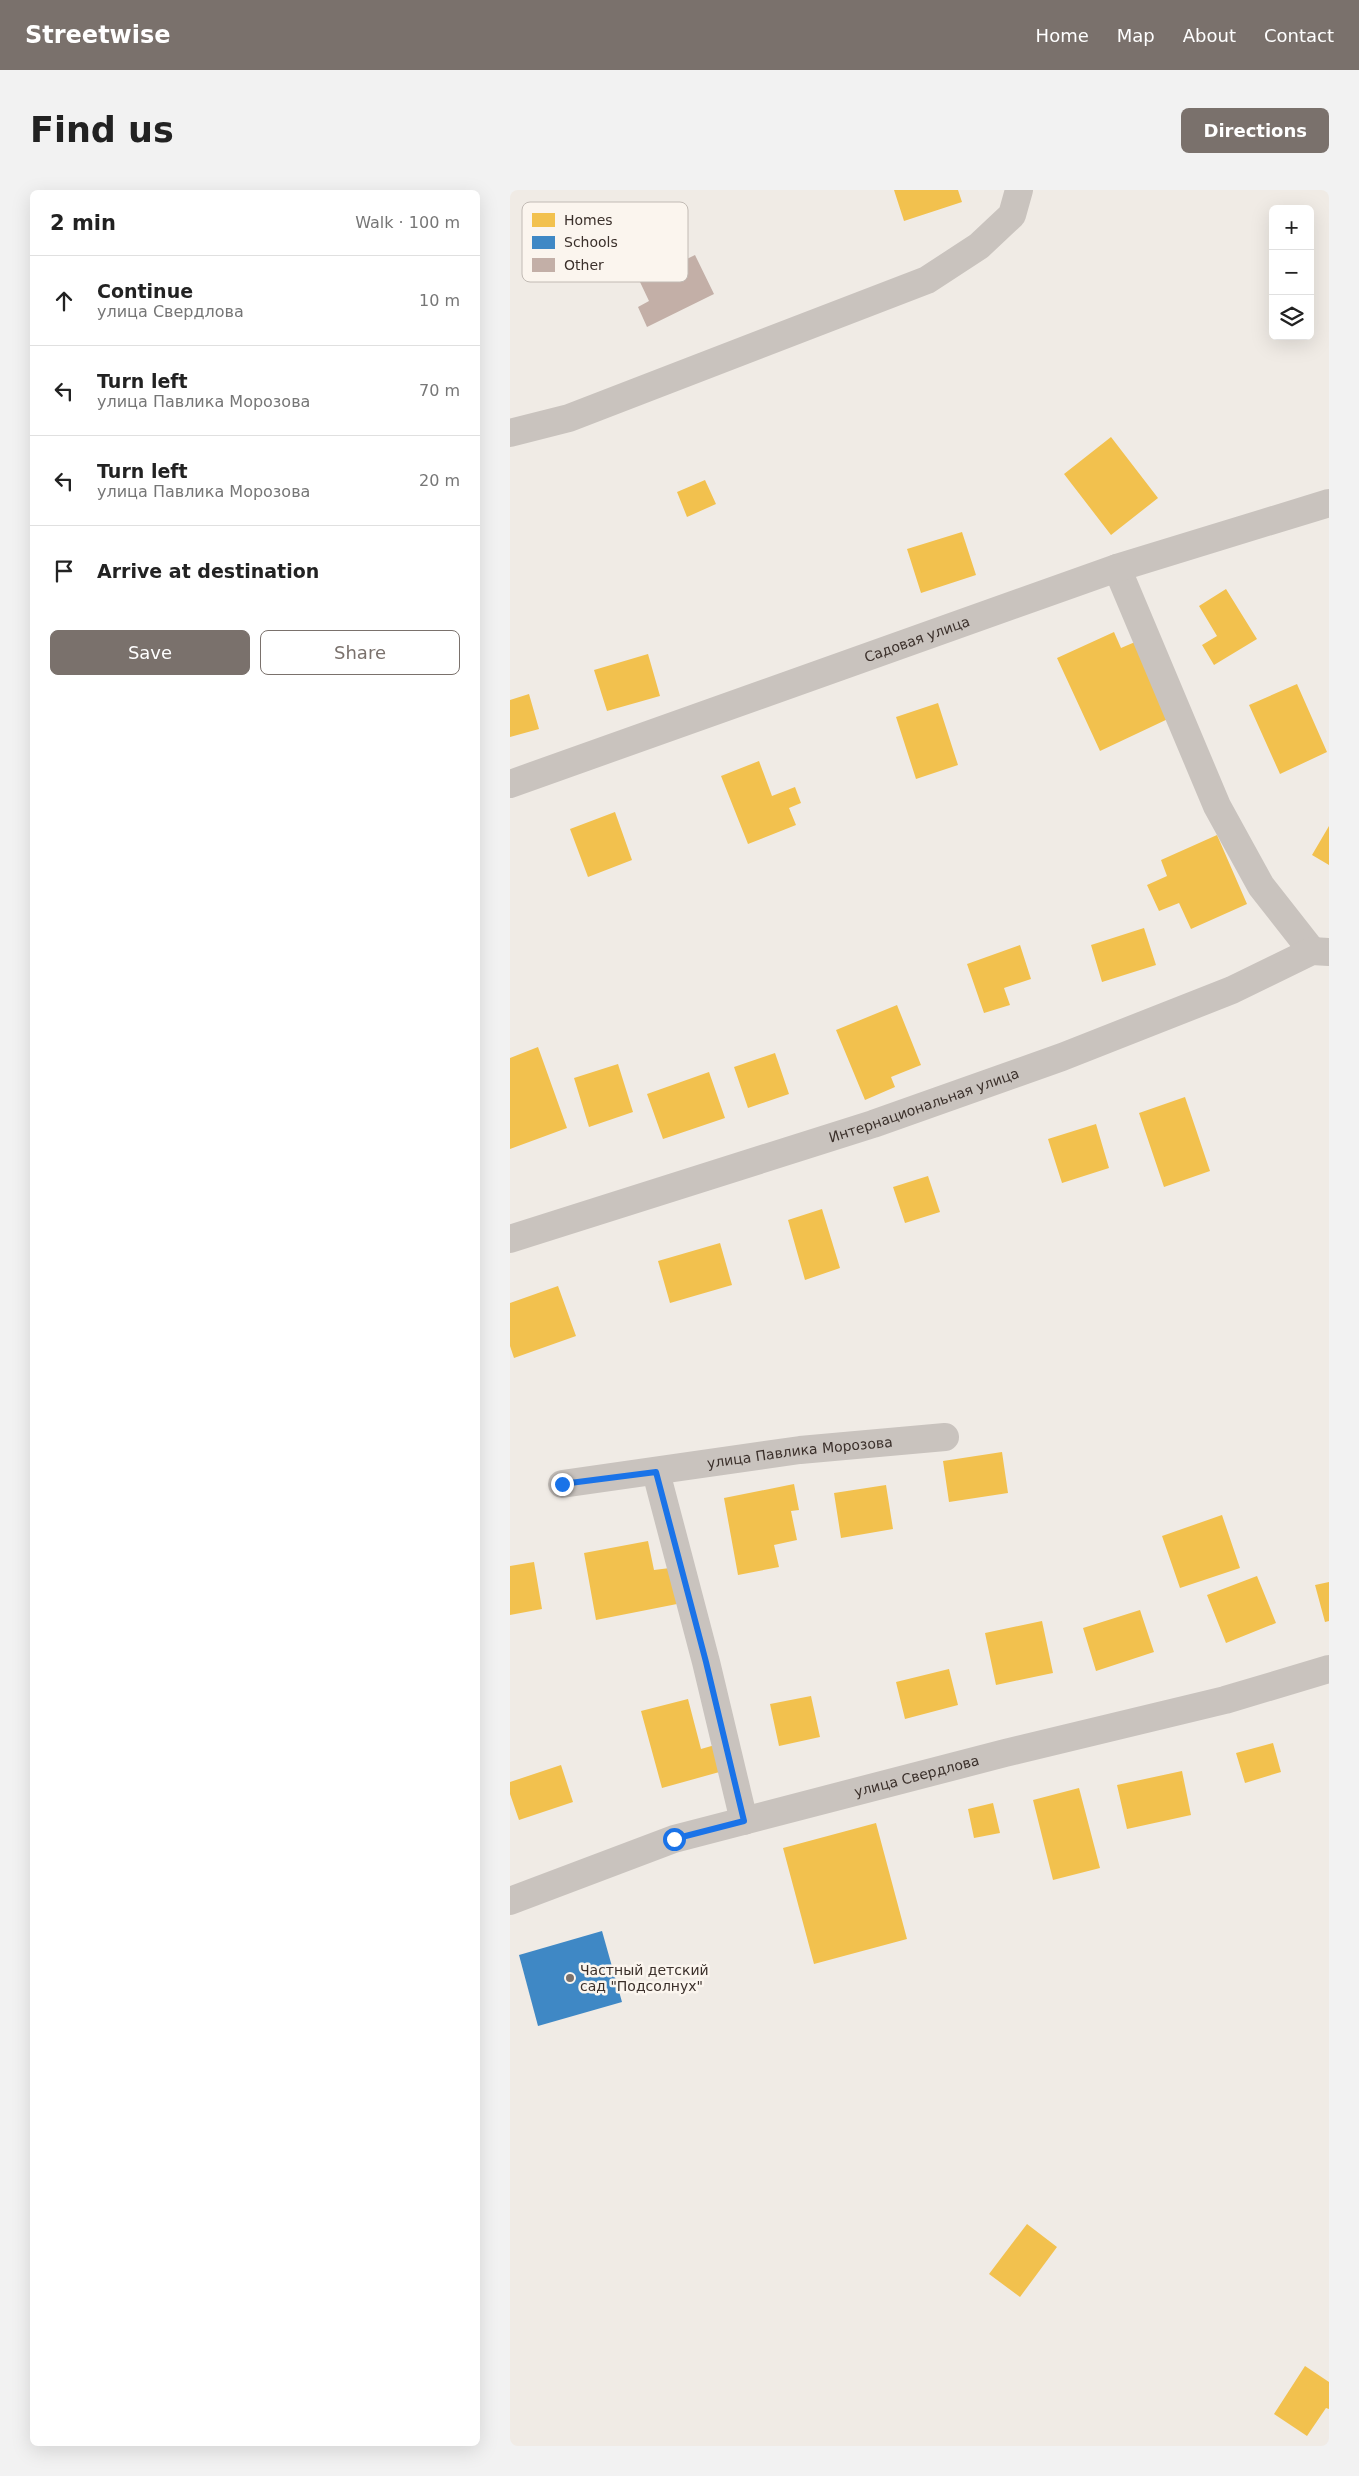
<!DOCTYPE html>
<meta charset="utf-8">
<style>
body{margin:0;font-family:"DejaVu Sans",sans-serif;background:#f2f2f2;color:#222}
.controls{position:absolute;right:15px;top:15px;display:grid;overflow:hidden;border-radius:8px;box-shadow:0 5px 20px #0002}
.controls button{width:45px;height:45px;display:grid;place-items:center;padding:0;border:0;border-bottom:1px solid #e0e0e0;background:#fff;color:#222;font:25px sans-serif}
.stop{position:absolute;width:15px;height:15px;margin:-11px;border:4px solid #1a73e8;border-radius:50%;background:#fff}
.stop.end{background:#1a73e8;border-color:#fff;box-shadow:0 1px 5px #0008}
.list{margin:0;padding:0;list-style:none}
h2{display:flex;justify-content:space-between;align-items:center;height:65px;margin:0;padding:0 20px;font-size:21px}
h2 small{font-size:16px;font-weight:400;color:#767676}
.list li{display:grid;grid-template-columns:32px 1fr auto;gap:15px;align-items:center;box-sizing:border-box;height:90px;padding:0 20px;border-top:1px solid #e0e0e0}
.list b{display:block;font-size:19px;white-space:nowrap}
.list p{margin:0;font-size:16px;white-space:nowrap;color:#767676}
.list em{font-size:16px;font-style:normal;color:#767676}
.actions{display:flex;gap:10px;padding:15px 20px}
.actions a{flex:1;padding:11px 0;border:1px solid #7a716c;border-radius:8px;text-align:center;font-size:18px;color:#7a716c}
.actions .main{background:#7a716c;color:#fff}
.icon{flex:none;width:28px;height:28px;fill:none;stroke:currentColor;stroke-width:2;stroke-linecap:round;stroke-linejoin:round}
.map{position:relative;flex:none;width:819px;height:2256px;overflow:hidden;border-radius:8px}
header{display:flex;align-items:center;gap:30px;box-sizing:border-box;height:70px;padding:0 25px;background:#7a716c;color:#fff}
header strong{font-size:24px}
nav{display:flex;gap:28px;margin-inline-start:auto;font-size:18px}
.intro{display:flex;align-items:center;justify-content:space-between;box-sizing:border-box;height:120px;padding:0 30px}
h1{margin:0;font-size:35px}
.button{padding:12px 22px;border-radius:8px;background:#7a716c;color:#fff;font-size:18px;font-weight:700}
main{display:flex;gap:30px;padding:0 30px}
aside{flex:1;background:#fff;border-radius:8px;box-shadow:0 5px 20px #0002}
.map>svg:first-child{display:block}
.homes{fill:#f2c14e}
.schools{fill:#3f88c5}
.building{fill:#c3afa7}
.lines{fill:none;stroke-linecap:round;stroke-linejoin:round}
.minor{stroke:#c9c3be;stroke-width:28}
.route{stroke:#1a73e8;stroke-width:6}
.poi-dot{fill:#7a716c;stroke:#fbf5ee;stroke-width:2}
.labels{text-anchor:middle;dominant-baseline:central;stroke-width:5;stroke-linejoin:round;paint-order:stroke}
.street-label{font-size:14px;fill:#3b302b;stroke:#fbf5ee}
.poi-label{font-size:14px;fill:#3b302b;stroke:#fbf5ee;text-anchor:start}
.key{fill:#fbf5ee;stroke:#c1bab4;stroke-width:1}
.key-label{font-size:14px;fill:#3b302b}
</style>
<header>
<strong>Streetwise</strong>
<nav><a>Home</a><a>Map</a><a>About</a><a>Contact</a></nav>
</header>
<div class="intro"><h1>Find us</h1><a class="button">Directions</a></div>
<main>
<aside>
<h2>2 min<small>Walk · 100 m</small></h2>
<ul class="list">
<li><svg class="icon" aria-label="ahead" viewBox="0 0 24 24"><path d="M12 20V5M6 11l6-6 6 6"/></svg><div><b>Continue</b><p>улица Свердлова</p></div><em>10 m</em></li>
<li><svg class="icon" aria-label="left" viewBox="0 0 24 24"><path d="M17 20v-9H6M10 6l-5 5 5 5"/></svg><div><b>Turn left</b><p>улица Павлика Морозова</p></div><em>70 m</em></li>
<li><svg class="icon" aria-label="left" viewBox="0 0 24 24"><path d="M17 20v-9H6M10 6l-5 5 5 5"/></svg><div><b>Turn left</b><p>улица Павлика Морозова</p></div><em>20 m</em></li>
<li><svg class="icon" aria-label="arrive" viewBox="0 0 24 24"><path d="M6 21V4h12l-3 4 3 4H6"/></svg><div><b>Arrive at destination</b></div></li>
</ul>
<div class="actions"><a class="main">Save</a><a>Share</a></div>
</aside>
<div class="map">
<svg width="819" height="2256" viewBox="0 0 819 2256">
<rect width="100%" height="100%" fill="#f0ebe5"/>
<!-- homes -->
<path class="homes" d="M384,0H448L452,12L394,31Z
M601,247L648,308L601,345L554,284Z
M195,290L206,314L177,327L167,302Z
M452,342L466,385L411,403L397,359Z
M716,399L747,449L704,475L692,455L707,446L689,416Z
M604,442L611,458L625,452L660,528L590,561L547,468Z
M138,464L150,506L97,521L84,480Z
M787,494L817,562L770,584L739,515Z
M19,504L29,539L0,547V510Z
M428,513L448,575L406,589L386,527Z
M249,571L262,606L285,597L291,613L279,618L286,635L238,654L211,586Z
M105,622L122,670L78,687L60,639Z
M819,636V675L802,665Z
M707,645L737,714L681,739L669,713L649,721L637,695L657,686L651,670Z
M634,738L646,775L592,792L581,755Z
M510,755L521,789L494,798L500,815L474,823L457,774Z
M387,815L411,875L381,887L385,897L355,910L326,840Z
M28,857L57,938L0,959V868Z
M265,863L279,904L238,918L224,877Z
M108,874L123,922L79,937L64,888Z
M199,882L215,928L153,949L137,904Z
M675,907L700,981L654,997L629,923Z
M586,934L599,978L552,993L538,949Z
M418,986L430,1022L395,1033L383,997Z
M312,1019L330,1078L295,1090L278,1030Z
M210,1053L222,1095L160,1113L148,1071Z
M48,1096L66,1146L4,1168L0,1156V1113Z
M492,1262L498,1303L439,1312L433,1271Z
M284,1294L289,1320L281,1321L287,1350L264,1355L269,1377L228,1385L214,1308Z
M376,1295L383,1339L331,1348L324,1303Z
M712,1325L730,1378L670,1398L652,1346Z
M138,1351L144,1380L160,1378L167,1414L86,1430L74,1363Z
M24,1372L32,1419L0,1425V1376Z
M747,1386L766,1433L716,1453L697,1405Z
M819,1392V1431L815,1432L805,1395Z
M630,1420L644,1462L586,1481L573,1438Z
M532,1431L543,1483L486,1495L475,1443Z
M439,1479L448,1515L395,1529L386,1492Z
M301,1506L310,1547L269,1556L260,1514Z
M178,1509L191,1559L205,1555L213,1581L152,1598L131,1521Z
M763,1553L771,1582L735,1593L726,1563Z
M51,1575L63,1612L9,1630L0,1604V1592Z
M672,1581L681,1625L617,1639L607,1595Z
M569,1598L590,1678L543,1690L523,1610Z
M483,1613L490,1643L464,1648L458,1619Z
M366,1633L397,1749L304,1774L273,1658Z
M517,2034L547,2057L510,2107L479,2084Z
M795,2176L819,2192V2219L816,2218L797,2246L764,2224Z"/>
<!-- schools -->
<path class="schools" d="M92,1741L112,1812L28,1836L9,1765Z"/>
<!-- building -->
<path class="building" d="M185,65L204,104L137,137L128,117L139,111L130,92Z"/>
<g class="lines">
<!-- minor -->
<g class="minor">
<path d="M0,243L59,228L417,90L469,56L502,25L509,0"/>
<path d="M607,378L707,616L751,696L802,761"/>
<path id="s1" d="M0,594L607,378L819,313"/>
<path id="s2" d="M0,1049L363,934L552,867L722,800L802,761L819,762"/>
<path d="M146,1282L196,1472L234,1631"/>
<path id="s3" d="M52,1294L290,1260L435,1247"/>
<path id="s4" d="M0,1711L164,1649L495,1563L715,1510L819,1479"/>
</g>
</g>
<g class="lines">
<!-- route -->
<path class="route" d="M52,1294L146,1282L196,1472L234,1631L164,1649"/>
</g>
<!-- markers -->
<circle class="poi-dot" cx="60" cy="1788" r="5"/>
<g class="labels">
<!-- street labels -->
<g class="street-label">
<text stroke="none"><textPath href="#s1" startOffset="432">Садовая улица</textPath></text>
<text stroke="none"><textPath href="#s2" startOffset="435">Интернациональная улица</textPath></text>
<text stroke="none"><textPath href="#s3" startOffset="240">улица Павлика Морозова</textPath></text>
<text stroke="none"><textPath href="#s4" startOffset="426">улица Свердлова</textPath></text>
</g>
<!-- poi labels -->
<g class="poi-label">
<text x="70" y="1780">Частный детский<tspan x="70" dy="16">сад "Подсолнух"</tspan></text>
</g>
</g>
<!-- legend -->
<rect x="12" y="12" width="166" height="80" rx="8" class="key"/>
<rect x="22" y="23" width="23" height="14" fill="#f2c14e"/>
<rect x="22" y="46" width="23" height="13" fill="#3f88c5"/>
<rect x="22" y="68" width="23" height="14" fill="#c3afa7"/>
<g class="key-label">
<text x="54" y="35">Homes</text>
<text x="54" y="57">Schools</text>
<text x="54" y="80">Other</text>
</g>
</svg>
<div class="controls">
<button>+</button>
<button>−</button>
<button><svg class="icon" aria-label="layers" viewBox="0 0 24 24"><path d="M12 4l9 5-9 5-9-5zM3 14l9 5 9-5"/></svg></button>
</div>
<div class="stop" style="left:164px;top:1649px"></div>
<div class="stop end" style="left:52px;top:1294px"></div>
</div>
</main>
